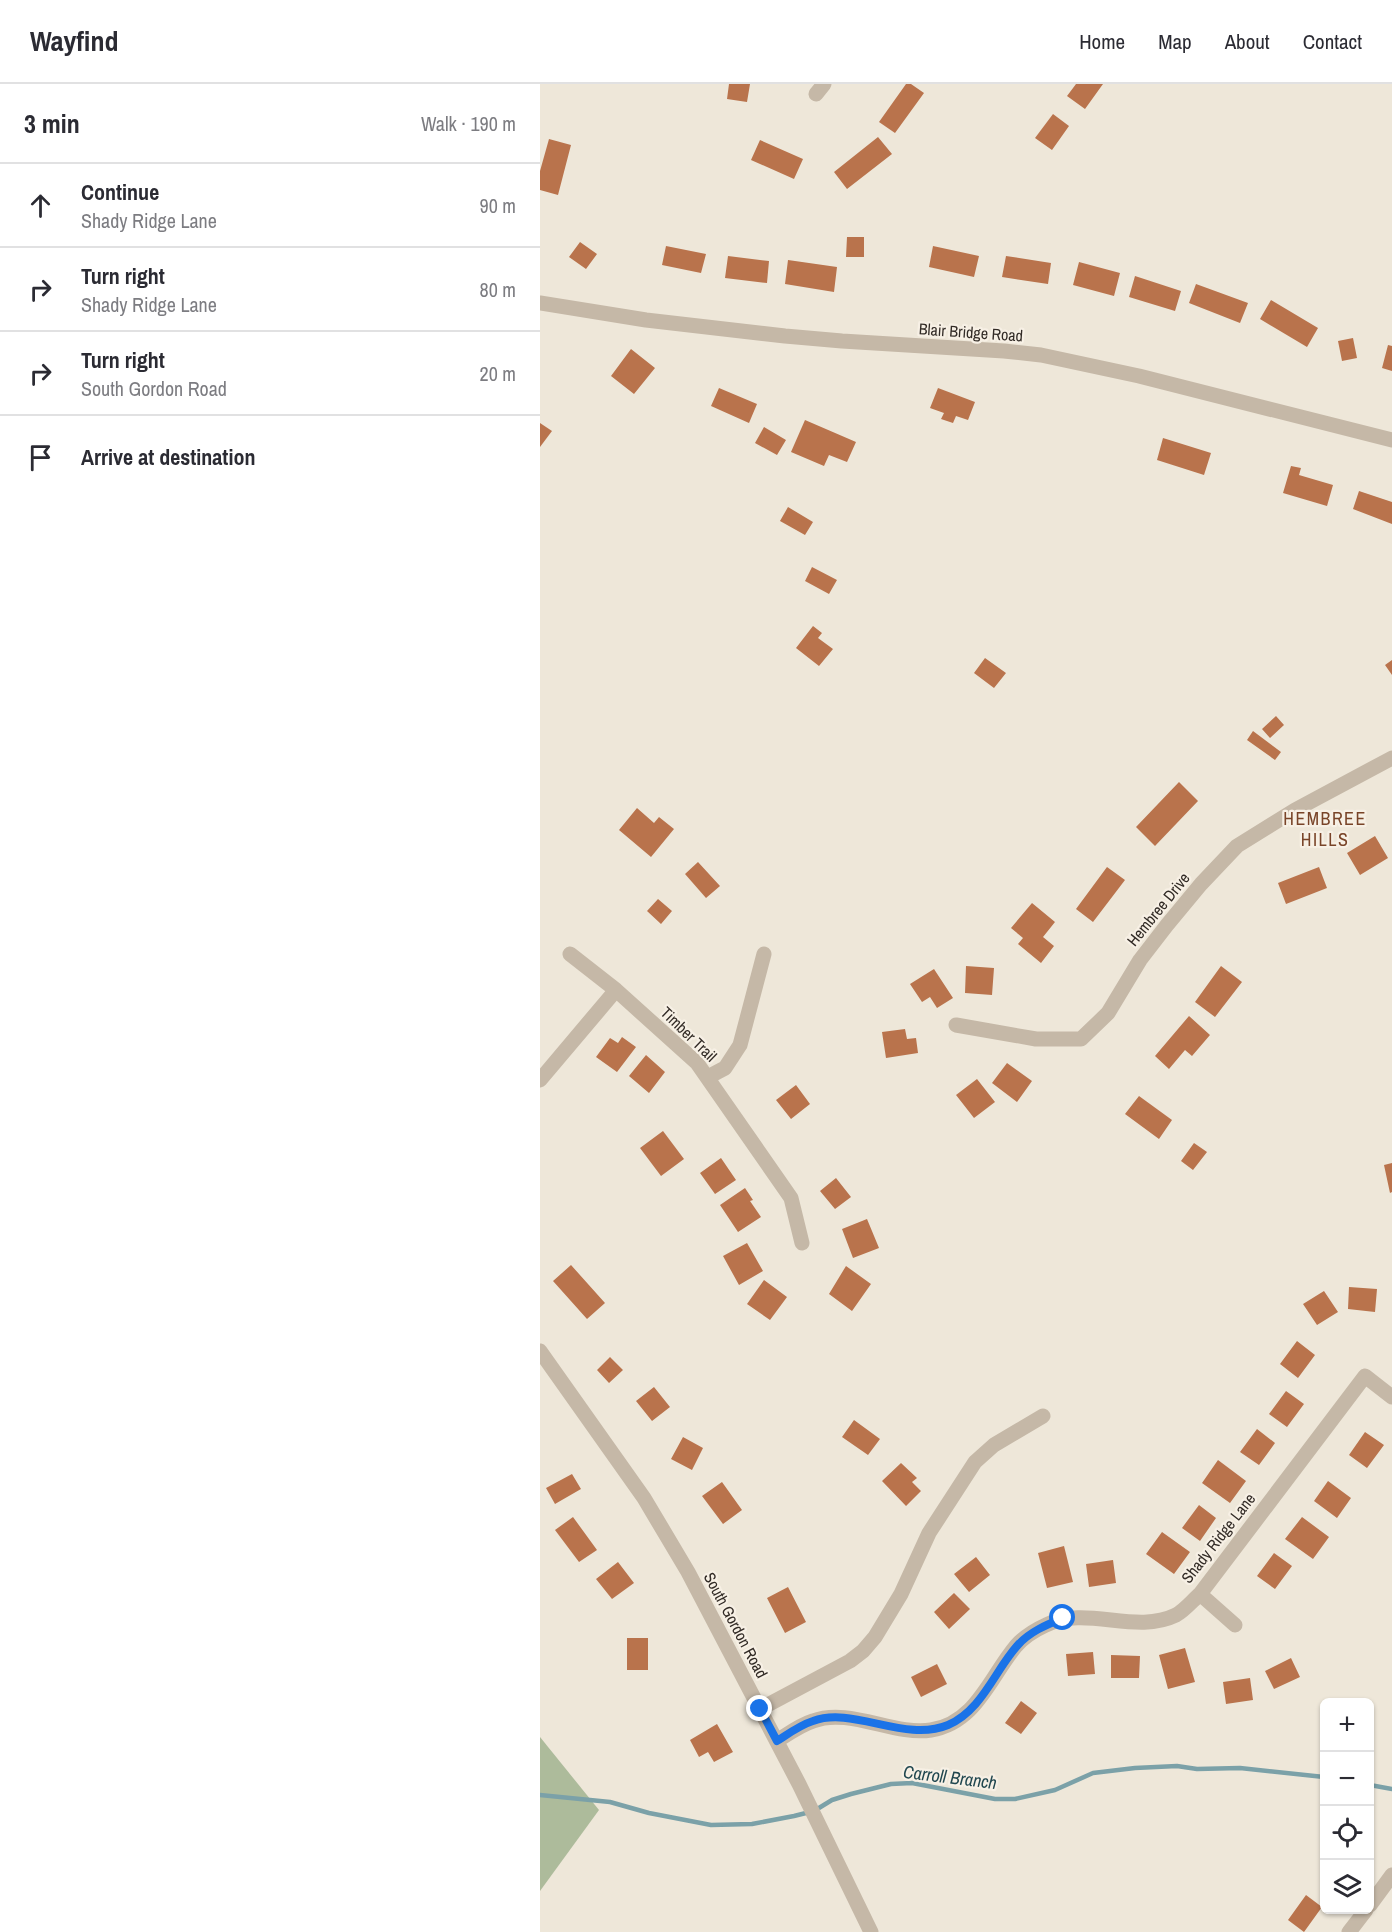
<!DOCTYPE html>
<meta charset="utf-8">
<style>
body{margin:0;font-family:"Archivo Narrow",sans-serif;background:#f2f2f3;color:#2b2b33}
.controls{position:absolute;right:18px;bottom:18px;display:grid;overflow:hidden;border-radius:9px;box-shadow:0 2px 4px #0004}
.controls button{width:54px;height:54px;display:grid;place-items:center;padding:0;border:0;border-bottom:2px solid #e1e1e2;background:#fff;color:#2b2b33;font:30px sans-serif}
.stop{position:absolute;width:18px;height:18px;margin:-14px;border:4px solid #1a73e8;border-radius:50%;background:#fff}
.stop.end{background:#1a73e8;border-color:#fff;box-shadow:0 2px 6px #0008}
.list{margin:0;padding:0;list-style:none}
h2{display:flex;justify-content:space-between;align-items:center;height:78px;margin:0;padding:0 24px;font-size:26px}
h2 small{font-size:20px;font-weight:400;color:#7c7c81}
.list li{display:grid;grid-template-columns:39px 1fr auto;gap:18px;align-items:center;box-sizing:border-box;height:84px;padding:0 24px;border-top:2px solid #e1e1e2}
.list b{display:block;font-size:22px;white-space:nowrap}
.list p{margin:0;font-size:20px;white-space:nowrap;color:#7c7c81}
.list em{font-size:20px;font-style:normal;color:#7c7c81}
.icon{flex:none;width:33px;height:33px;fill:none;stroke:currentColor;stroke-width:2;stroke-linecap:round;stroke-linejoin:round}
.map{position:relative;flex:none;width:852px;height:1848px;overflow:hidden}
header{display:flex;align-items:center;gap:36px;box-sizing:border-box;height:84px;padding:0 30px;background:#fff;border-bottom:2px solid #e1e1e2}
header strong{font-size:28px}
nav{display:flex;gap:33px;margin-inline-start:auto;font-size:21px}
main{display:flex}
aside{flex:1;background:#fff}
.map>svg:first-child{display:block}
.green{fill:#adbb9b}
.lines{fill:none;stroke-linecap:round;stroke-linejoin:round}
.stream{stroke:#7ba1a8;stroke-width:4.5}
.building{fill:#b9734c}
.minor{stroke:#c5b8a7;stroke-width:15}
.route{stroke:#1a73e8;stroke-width:8}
.labels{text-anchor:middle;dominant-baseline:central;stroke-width:4.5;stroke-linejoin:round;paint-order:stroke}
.street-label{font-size:16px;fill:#322b26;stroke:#f7f0e5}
.neighbourhood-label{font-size:18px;letter-spacing:1.5px;fill:#794428;stroke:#f7f0e5}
.water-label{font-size:18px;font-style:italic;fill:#21474f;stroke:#f7f0e5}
</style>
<header>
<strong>Wayfind</strong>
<nav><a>Home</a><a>Map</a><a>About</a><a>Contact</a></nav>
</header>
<main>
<aside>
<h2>3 min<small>Walk · 190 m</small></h2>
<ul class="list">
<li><svg class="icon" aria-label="ahead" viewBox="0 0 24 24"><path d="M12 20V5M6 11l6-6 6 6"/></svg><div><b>Continue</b><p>Shady Ridge Lane</p></div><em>90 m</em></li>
<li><svg class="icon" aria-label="right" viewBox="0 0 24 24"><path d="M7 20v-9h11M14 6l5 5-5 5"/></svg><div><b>Turn right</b><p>Shady Ridge Lane</p></div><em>80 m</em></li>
<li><svg class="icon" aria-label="right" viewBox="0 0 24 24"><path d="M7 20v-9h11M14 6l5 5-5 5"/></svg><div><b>Turn right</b><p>South Gordon Road</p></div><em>20 m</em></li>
<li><svg class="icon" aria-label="arrive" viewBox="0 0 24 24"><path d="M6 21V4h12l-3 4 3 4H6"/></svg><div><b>Arrive at destination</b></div></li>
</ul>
</aside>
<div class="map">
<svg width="852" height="1848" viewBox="0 0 852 1848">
<rect width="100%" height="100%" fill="#eee7d9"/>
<!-- green -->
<path class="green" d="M0,1653L59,1726L0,1807Z"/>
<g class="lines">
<!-- stream -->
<path class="stream" d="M830,1701L852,1705
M0,1711L70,1718L109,1729L171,1741L212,1740L254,1732L274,1727L292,1716L311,1710L351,1700L372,1699L455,1715H475L515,1706L553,1689L595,1684L637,1682L657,1685L700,1684L784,1693"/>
</g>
<!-- building -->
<path class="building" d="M189,0H210L207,18L187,15Z
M366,0H371L384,9L355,49L339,38Z
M536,0H563L545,25L527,12Z
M513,30L529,42L512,66L495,54Z
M338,53L352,70L307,105L294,88Z
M9,55L31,61L18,111L0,106V87Z
M220,56L263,75L254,95L211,76Z
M307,153H324V173H306Z
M40,158L57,170L46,185L29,173Z
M126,162L166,170L161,189L122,181Z
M393,162L439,172L434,193L389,183Z
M188,172L229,177L227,199L185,194Z
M466,172L511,179L508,200L462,193Z
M248,176L297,183L294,208L245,200Z
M539,178L580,189L574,212L533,201Z
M595,192L641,207L635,227L589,213Z
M656,200L708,219L700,239L649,219Z
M731,216L778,244L767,263L720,235Z
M813,254L817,274L802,277L798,257Z
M848,261L852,262V287L842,284Z
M91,265L115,284L94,310L71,292Z
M179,304L217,320L209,339L171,322Z
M398,304L435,318L428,336L416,332L413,339L401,335L404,329L390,324Z
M265,336L316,358L307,378L289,371L284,382L251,368Z
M0,339L12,347L0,363Z
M224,343L246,356L237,371L215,359Z
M623,354L671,369L664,391L617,376Z
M751,382L761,384L759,391L793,401L787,422L743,409Z
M819,407L852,418V440L813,425Z
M248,423L273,438L265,451L240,437Z
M272,483L297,496L289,510L265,497Z
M273,542L282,549L278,554L293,565L279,582L256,564Z
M445,574L466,589L454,604L434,589Z
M852,576V591L845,581Z
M736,632L744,641L730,654L722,645Z
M713,647L741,668L735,676L707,656Z
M639,698L658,717L615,762L596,743Z
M97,724L114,739L119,733L134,745L111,773L79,746Z
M835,752L848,774L820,791L807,769Z
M158,778L180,802L166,814L145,790Z
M567,783L585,796L553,838L536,825Z
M779,783L787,804L746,820L738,799Z
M118,815L132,827L121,840L107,827Z
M492,819L515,838L503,853L514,862L501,879L478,860L483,854L471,844Z
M426,882L454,884L452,911L425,909Z
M681,882L702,898L675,933L655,918Z
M394,885L413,914L397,924L390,913L382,918L370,900Z
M649,932L670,951L652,972L645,966L629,985L615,972Z
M365,945L367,955L376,954L378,969L346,974L342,948Z
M82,953L96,963L77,988L56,973L70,954L78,959Z
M106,971L125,988L109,1009L89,992Z
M467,979L492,997L477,1018L452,999Z
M437,995L455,1018L434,1034L416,1011Z
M256,1001L270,1020L251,1035L236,1016Z
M599,1012L632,1036L619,1055L585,1030Z
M123,1047L144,1075L121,1092L100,1064Z
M654,1059L667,1068L653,1086L641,1077Z
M181,1074L196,1096L175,1110L160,1089Z
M852,1079V1108L850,1109L844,1081Z
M296,1094L311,1113L295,1125L280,1107Z
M205,1104L213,1116L210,1117L221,1133L198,1148L180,1121Z
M327,1135L339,1164L313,1174L302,1145Z
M207,1159L223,1187L199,1201L183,1172Z
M31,1181L65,1219L47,1235L13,1197Z
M306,1182L331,1200L312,1227L289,1210Z
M224,1196L247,1213L230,1236L207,1220Z
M809,1203L837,1205L835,1228L808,1225Z
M784,1207L798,1228L777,1241L763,1220Z
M757,1257L775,1271L758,1294L740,1280Z
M70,1273L83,1286L69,1299L57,1286Z
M114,1303L130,1323L112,1337L96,1317Z
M746,1307L764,1320L747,1343L729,1330Z
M314,1336L340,1355L328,1371L302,1353Z
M717,1345L735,1359L719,1381L700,1368Z
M825,1348L844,1361L827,1384L809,1371Z
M143,1353L163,1364L152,1386L131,1375Z
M678,1376L706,1397L690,1419L662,1399Z
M361,1379L377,1394L372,1398L381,1407L366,1422L342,1397Z
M32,1390L41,1405L15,1420L6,1404Z
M788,1397L811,1414L797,1434L774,1417Z
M182,1398L202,1426L183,1440L162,1412Z
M659,1421L676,1434L660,1457L642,1444Z
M33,1433L57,1466L39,1478L15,1446Z
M762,1433L789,1453L773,1475L745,1455Z
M622,1448L650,1468L634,1490L606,1470Z
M524,1462L533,1498L507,1504L498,1469Z
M734,1469L752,1482L735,1505L717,1492Z
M436,1473L450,1491L429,1508L414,1490Z
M573,1476L576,1499L549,1503L546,1480Z
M78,1478L94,1499L72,1515L56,1495Z
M248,1503L266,1538L245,1549L227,1514Z
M414,1509L430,1525L409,1545L394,1528Z
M87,1554H108V1586H87Z
M645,1564L655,1598L628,1605L619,1571Z
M553,1568L555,1590L528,1592L526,1570Z
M571,1571L600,1572L599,1594H571Z
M751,1574L760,1593L734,1605L725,1587Z
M397,1580L407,1600L381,1613L371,1593Z
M710,1594L713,1616L686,1620L683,1598Z
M481,1617L497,1629L481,1650L465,1639Z
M177,1640L193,1668L174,1678L168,1668L159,1673L150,1656Z
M766,1811L782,1823L764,1848L748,1836Z"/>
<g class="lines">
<!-- minor -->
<path class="minor" d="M276,10L284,0
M0,219L106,236L245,252L302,257L464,267L501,271L599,292L852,356
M30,870L76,906L157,979L251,1114L262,1159
M416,941L496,955H541L568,929L600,876L627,841L661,800L697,762L755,726L852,674
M168,993L185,984L200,961L224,870
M0,996L76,906
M0,1267L104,1414L148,1488L259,1700L331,1848
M660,1510L695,1541
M220,1625L310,1577L323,1567L335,1553L361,1510L389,1449L435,1378L454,1361L503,1332
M237,1657C248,1650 260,1641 273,1637C309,1623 354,1652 391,1646C436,1639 450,1593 476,1562C484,1553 495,1546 506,1541C547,1521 595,1551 636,1531C645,1526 653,1516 660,1510L825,1292L852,1313
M830,1821L852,1791
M809,1848L826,1826"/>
</g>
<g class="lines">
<!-- route -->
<path class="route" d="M220,1625L237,1657C248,1650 260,1641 273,1637C313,1622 365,1659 408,1641C442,1626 454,1588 477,1562C489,1548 506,1541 523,1534"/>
</g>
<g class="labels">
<!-- street labels -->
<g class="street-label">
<text transform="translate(431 248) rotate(4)">Blair Bridge Road</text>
<text transform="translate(618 825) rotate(-51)">Hembree Drive</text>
<text transform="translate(149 950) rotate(44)">Timber Trail</text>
<text transform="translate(678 1454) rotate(-52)">Shady Ridge Lane</text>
<text transform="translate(196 1541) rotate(62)">South Gordon Road</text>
</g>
<!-- neighbourhood labels -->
<g class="neighbourhood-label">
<text x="785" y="734">HEMBREE<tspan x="785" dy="21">HILLS</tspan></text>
</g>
<!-- water labels -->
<g class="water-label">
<text transform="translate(410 1693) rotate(7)">Carroll Branch</text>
</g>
</g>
</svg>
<div class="controls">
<button>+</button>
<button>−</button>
<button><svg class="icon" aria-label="locate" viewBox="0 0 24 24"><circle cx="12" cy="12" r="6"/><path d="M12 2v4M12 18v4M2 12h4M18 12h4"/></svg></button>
<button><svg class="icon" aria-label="layers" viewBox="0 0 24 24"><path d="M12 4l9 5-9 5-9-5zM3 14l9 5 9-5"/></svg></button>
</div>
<div class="stop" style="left:523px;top:1534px"></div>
<div class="stop end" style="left:220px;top:1625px"></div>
</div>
</main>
